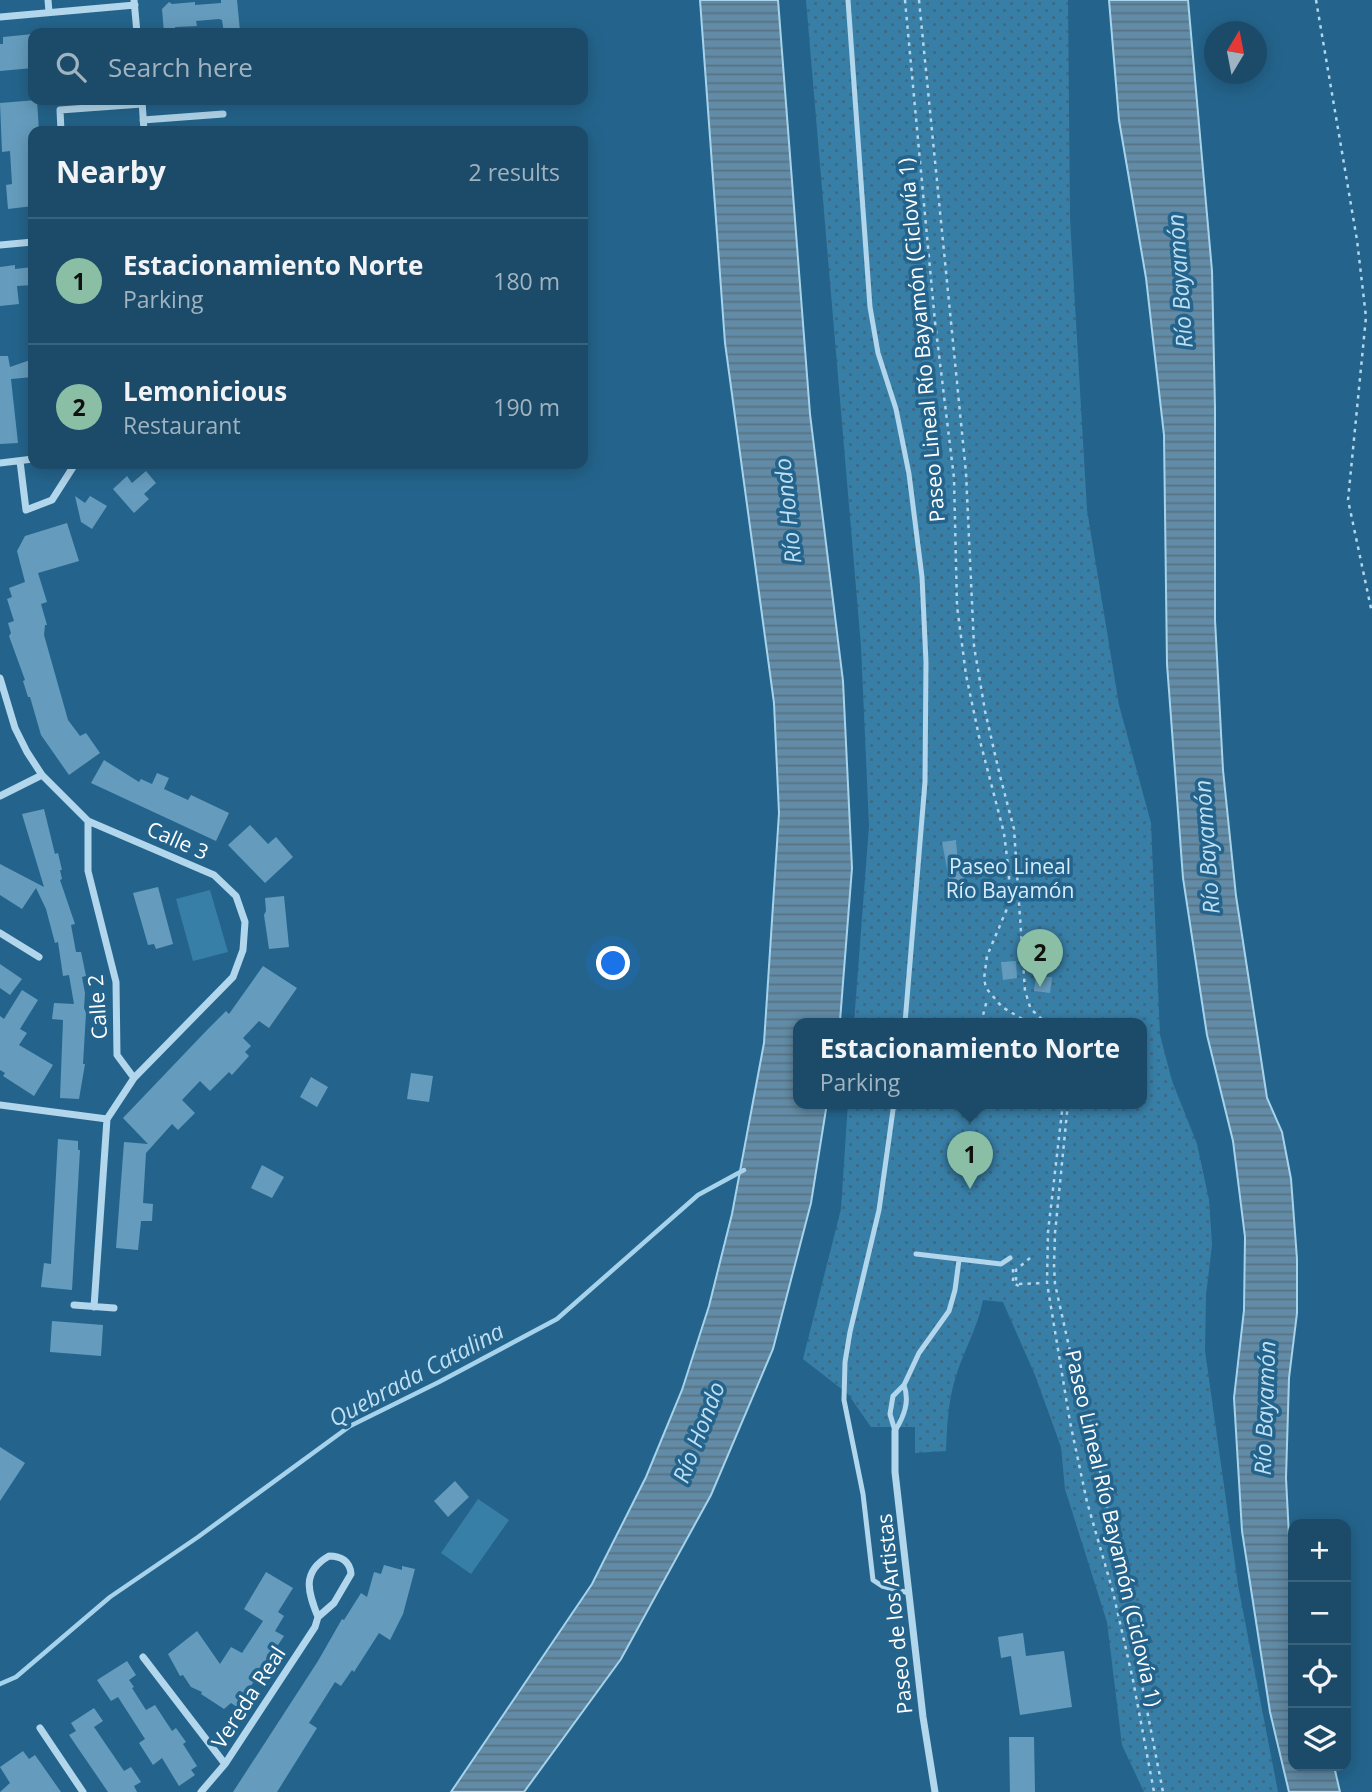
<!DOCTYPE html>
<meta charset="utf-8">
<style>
body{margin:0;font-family:"Open Sans",sans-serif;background:#285571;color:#f1f3f6}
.controls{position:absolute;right:21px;bottom:21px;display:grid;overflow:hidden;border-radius:14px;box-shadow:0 4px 18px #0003}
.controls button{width:63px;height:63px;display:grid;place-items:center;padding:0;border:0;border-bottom:2px solid #39637d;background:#1b4b69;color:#f1f3f6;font:35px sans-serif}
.compass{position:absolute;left:1204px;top:21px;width:63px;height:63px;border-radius:50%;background:#1b4b69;box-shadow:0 4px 18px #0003;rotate:10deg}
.you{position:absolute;left:614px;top:964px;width:24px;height:24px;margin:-18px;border:5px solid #fff;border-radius:50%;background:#1a73e8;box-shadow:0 0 0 10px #1a73e833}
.badge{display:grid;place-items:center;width:46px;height:46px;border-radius:50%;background:#8abfa5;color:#111;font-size:23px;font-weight:700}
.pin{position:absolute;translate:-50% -58px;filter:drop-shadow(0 2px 4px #0008)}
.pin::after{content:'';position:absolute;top:37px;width:24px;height:21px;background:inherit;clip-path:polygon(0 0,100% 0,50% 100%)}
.popup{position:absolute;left:793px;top:1018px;width:354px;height:91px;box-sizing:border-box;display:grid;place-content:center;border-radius:14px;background:#1b4b69;filter:drop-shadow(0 2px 5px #0005);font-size:23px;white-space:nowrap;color:#a0b3c0}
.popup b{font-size:26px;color:#f1f3f6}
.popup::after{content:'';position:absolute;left:50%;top:100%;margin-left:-14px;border:14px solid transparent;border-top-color:#1b4b69}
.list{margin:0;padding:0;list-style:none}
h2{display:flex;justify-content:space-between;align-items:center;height:91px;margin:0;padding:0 28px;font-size:30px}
h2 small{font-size:23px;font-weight:400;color:#a0b3c0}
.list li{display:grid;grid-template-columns:46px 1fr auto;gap:21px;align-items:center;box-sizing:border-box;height:126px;padding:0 28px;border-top:2px solid #39637d}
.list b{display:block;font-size:26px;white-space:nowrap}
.list p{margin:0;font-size:23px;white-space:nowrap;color:#a0b3c0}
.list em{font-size:23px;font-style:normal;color:#a0b3c0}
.icon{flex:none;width:38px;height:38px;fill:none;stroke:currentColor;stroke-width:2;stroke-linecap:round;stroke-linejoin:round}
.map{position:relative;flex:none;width:1372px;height:1792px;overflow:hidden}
.search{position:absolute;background:#1b4b69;box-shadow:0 4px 18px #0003;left:28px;top:28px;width:560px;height:77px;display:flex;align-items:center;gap:18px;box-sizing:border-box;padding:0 24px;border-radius:14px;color:#a0b3c0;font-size:26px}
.panel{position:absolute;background:#1b4b69;box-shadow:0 4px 18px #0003;left:28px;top:126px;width:560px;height:343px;border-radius:14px}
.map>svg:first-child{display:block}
.grass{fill:#387fa8}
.park{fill:url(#park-dots)}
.water{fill:url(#water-rules);stroke:#a6d3eb;stroke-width:2}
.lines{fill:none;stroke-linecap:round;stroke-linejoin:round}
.stream{stroke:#a6d3eb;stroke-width:4.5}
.building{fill:#659cbd}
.path{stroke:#b2d6eb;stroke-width:2.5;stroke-dasharray:3.5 5;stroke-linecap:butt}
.service{stroke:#b2d6eb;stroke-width:5}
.minor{stroke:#b2d6eb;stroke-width:7}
.labels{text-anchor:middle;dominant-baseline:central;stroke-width:7;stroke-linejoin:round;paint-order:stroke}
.street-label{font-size:21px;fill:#fff;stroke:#24648c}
.park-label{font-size:21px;fill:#d7ecf8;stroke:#24648c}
.water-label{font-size:23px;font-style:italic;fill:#bedff2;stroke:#24648c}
</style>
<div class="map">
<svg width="1372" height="1792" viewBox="0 0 1372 1792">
<defs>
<pattern id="park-dots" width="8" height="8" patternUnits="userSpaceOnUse" patternTransform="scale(1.75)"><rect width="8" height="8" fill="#387fa8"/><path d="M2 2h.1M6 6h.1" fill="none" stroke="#41687f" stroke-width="1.8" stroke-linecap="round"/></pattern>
<pattern id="water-rules" width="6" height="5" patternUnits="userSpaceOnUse" patternTransform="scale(1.75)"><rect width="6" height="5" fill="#618ba6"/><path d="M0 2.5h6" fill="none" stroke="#597282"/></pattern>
</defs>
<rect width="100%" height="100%" fill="#24648c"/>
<!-- grass -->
<path class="grass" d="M210,890L228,952L193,961L176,899Z
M478,1499L509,1520L471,1574L441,1553Z"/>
<!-- park -->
<path class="park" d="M806,0H1068L1070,219L1087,510L1119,705L1151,823L1160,1035L1172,1081L1197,1144L1209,1200L1212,1245L1206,1295L1205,1351L1238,1585L1278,1792H1144L1122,1745L1107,1622L1065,1489L1061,1447L1035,1375L1003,1302L983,1300C978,1327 963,1352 955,1379C948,1402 947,1427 946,1451L915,1453V1427H871L848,1394L803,1359L841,1209L848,1103H1142V1023H854L869,826L861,646Z"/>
<!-- water -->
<path class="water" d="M700,0H778L810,414L843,681L852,868L840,1021L799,1023V1103H827L811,1203L773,1349L711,1495L621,1659L524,1792H451L592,1584L646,1477L682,1390L709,1306L732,1214L764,1043L779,813L774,703L725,343Z
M1109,0H1188L1212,271L1215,408V620L1223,770L1236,896L1267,1098L1282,1132L1291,1179L1297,1259V1313L1289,1378L1286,1478L1290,1556L1293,1579V1766H1334L1340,1792H1289L1270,1712L1242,1531L1234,1398L1244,1310L1245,1237L1233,1141L1207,1035L1183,878L1167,664L1164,435L1146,278L1119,120Z"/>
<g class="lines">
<!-- stream -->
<path class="stream" d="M0,1684L16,1677L110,1597L198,1537L350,1426L439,1382L557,1319L698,1195L744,1170"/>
</g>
<!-- building -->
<path class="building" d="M221,0H237L240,31L224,33L222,20L219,19L196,21L197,26L175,27L176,33H164L162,9L169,2L172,4L195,2V5L221,3Z
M33,34V68L0,71V44H3V37Z
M37,100L39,131H33V206L8,209L6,185L12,184L10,151L2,152L0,103Z
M15,265V269L33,267V285L17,286L19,304L0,306V267Z
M0,356H8L10,367L33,359V377L11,379L18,443L0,444Z
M146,471L156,483L144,494L149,499L134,513L113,489L127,476L132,483Z
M75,496L85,503L90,496L107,506L92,529L81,522Z
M67,523L79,561L38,573L47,602L41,604L47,625H45L44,635L68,720L80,736L86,733L100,753L69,775L41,735L30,697H28L23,681L25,680L9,636L11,633L8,623L14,621L7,599L12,597L9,588L25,582L17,551L25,536Z
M104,760L139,782L141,779L152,784L157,773L169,778L164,789L188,800L191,795L229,813L216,841L91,783Z
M44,809L53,846L55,854L58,853L62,870H60L62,879L60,880L75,924L71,925L76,952H81L86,976L82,977L85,993L84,1008L86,1013L83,1064H85L79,1099L60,1098L63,1020L52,1019L54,1003L74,1004L69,975L63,976L58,942L55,943L46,909L36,888L22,909L0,895V864L44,887L22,814Z
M250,825L268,844L276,837L293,857L265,883L228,845Z
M956,840L958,864L961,863L964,879H960L961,888L951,890L942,842Z
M158,887L173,944L156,949L154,944L148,945L133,893Z
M284,896L289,947L269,949L264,915L266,911L265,898Z
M1016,961L1017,978L1003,980L1001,962Z
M0,964L22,979L10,995L0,988Z
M263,966L297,988L269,1028L259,1021L243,1038L251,1046L245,1052L249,1056L232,1075L229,1072L210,1091L200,1081L182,1100L195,1113L178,1130L172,1124L146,1153L143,1203L153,1204L152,1221H141L138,1250L116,1248L124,1142L148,1144L123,1118L208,1029L226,1011L229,1014Z
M1036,976L1052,977L1050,993L1034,991Z
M22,990L38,1000L20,1029L27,1033L19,1045L53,1065L34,1096L3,1076L5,1073L0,1070V1016L4,1019Z
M411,1073L433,1076L429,1102L407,1099Z
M311,1077L328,1087L317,1107L300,1097Z
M58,1139L78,1141V1150H80L72,1290L41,1287L44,1263L51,1264Z
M262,1165L284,1177L272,1198L251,1188Z
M52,1321L103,1325L101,1356L50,1352Z
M0,1447L25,1463L0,1501Z
M455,1481L469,1497L448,1517L434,1501Z
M384,1565L402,1570V1566L415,1569L403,1614L390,1640L379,1633L354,1672L352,1670L341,1686L335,1682L309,1723L317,1728L277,1792H233L318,1661L342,1619L344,1620L361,1593L367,1597L374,1572L381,1574Z
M266,1572L293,1588L278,1612L284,1616L275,1631L284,1636L237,1707L231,1703L224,1709L201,1694L202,1692L191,1687L183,1675L180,1676L168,1654L197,1631L220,1664L231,1647L242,1653L263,1621L244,1609Z
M1023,1633L1026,1656L1064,1651L1072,1707L1020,1715L1011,1656L1001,1658L998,1637Z
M127,1661L136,1675L129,1680L134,1687L132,1688L146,1710L155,1705L172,1731L176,1728L186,1742L183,1744L197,1766L191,1770L195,1775L179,1786L162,1758L153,1765L139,1743L145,1739L118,1697L111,1701L97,1680Z
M94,1708L103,1721L94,1727L124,1771L131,1767L141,1782L134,1786L137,1792H108L69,1735L76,1731L71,1723Z
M1009,1737H1034L1035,1792H1010Z
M23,1751L29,1759L35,1755L61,1792H0L10,1783L0,1767Z"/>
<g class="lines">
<!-- path -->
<path class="path" d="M905,0L935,322L954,478L957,606L966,675L980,741L1004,833L1009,874V904L987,956L984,979L986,988L1002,1007L1029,1023
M919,0L966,473L974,646L985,711L1000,776L1014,829L1025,991L1031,1010
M1316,0L1357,240L1366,317L1348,500L1372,613
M1033,1011L1046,1023
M981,1023L987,1000
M1063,1103L1048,1232L1047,1283L1070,1422L1087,1502L1113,1592L1133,1680L1154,1792
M1068,1103L1055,1233L1054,1265L1055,1284L1070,1351L1090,1419L1163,1792
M1030,1258L1016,1270V1281L1018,1284L1044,1283
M1013,1269V1283L1019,1286"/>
<!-- service -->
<path class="service" d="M848,0L870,307L878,353L896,409L909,474L922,577L926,662L925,782L905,1023
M894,1103L879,1210L850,1332L845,1362L844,1400L863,1494L873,1580L882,1586L909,1593
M916,1254L1001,1264L1010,1258
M895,1431L890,1414L893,1396L904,1385L919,1353L949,1311L955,1290L959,1260
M895,1431C904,1416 910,1402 904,1385"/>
<!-- minor -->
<path class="minor" d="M48,0L49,12
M134,0L137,33
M0,17L135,5
M142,101L144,131
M143,120L223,114
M61,131L60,110L142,104
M0,245L33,242
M20,461L26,510L52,500L75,464
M0,463L33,459
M0,678L15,728L27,752L42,775L88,821L214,875L236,896L245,922L243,950L233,977L134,1078L107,1119L94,1307
M0,796L42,775
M88,821V871L116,982L117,1055L134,1078
M0,933L39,957
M0,1105L107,1119
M74,1305L114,1308
M895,1431V1472L923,1717L935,1792
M329,1556C341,1556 350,1561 351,1574L334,1603L318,1617C308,1592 301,1572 329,1556Z
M143,1657L225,1764
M40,1728L83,1792
M201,1792L225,1764L315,1627L318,1617"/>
</g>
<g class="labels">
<!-- street labels -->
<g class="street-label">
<text transform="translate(921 340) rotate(-95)">Paseo Lineal Río Bayamón (Ciclovía 1)</text>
<text transform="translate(178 840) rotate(24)">Calle 3</text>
<text transform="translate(97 1007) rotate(-94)">Calle 2</text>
<text transform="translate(1114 1528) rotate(77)">Paseo Lineal Río Bayamón (Ciclovía 1)</text>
<text transform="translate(894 1614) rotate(-96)">Paseo de los Artistas</text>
<text transform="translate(248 1697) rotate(-57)">Vereda Real</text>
</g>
<!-- park labels -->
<g class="park-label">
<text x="1010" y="866">Paseo Lineal<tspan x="1010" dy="24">Río Bayamón</tspan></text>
</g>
<!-- water labels -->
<g class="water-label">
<text transform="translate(1179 281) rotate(-94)">Río Bayamón</text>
<text transform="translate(787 511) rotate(-96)">Río Hondo</text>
<text transform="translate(1206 847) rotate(-94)">Río Bayamón</text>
<text transform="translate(416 1374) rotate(-28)">Quebrada Catalina</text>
<text transform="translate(1264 1408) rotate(-88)">Río Bayamón</text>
<text transform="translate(698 1432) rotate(-69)">Río Hondo</text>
</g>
</g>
</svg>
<div class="controls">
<button>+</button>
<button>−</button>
<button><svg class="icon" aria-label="locate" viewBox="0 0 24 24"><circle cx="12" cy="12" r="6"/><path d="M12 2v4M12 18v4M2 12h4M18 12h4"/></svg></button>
<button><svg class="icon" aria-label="layers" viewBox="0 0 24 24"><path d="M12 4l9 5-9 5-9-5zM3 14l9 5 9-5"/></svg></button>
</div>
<svg class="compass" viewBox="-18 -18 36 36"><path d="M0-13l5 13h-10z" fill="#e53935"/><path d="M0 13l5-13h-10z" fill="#a0b3c0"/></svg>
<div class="you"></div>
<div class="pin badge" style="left:970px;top:1189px">1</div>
<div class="popup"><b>Estacionamiento Norte</b>Parking</div>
<div class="pin badge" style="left:1040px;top:987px">2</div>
<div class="search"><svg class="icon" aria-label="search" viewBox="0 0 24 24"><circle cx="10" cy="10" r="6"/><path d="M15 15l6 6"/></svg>Search here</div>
<section class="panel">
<h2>Nearby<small>2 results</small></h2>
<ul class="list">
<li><span class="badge">1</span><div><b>Estacionamiento Norte</b><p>Parking</p></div><em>180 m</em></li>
<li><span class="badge">2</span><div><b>Lemonicious</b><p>Restaurant</p></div><em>190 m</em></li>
</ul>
</section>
</div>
